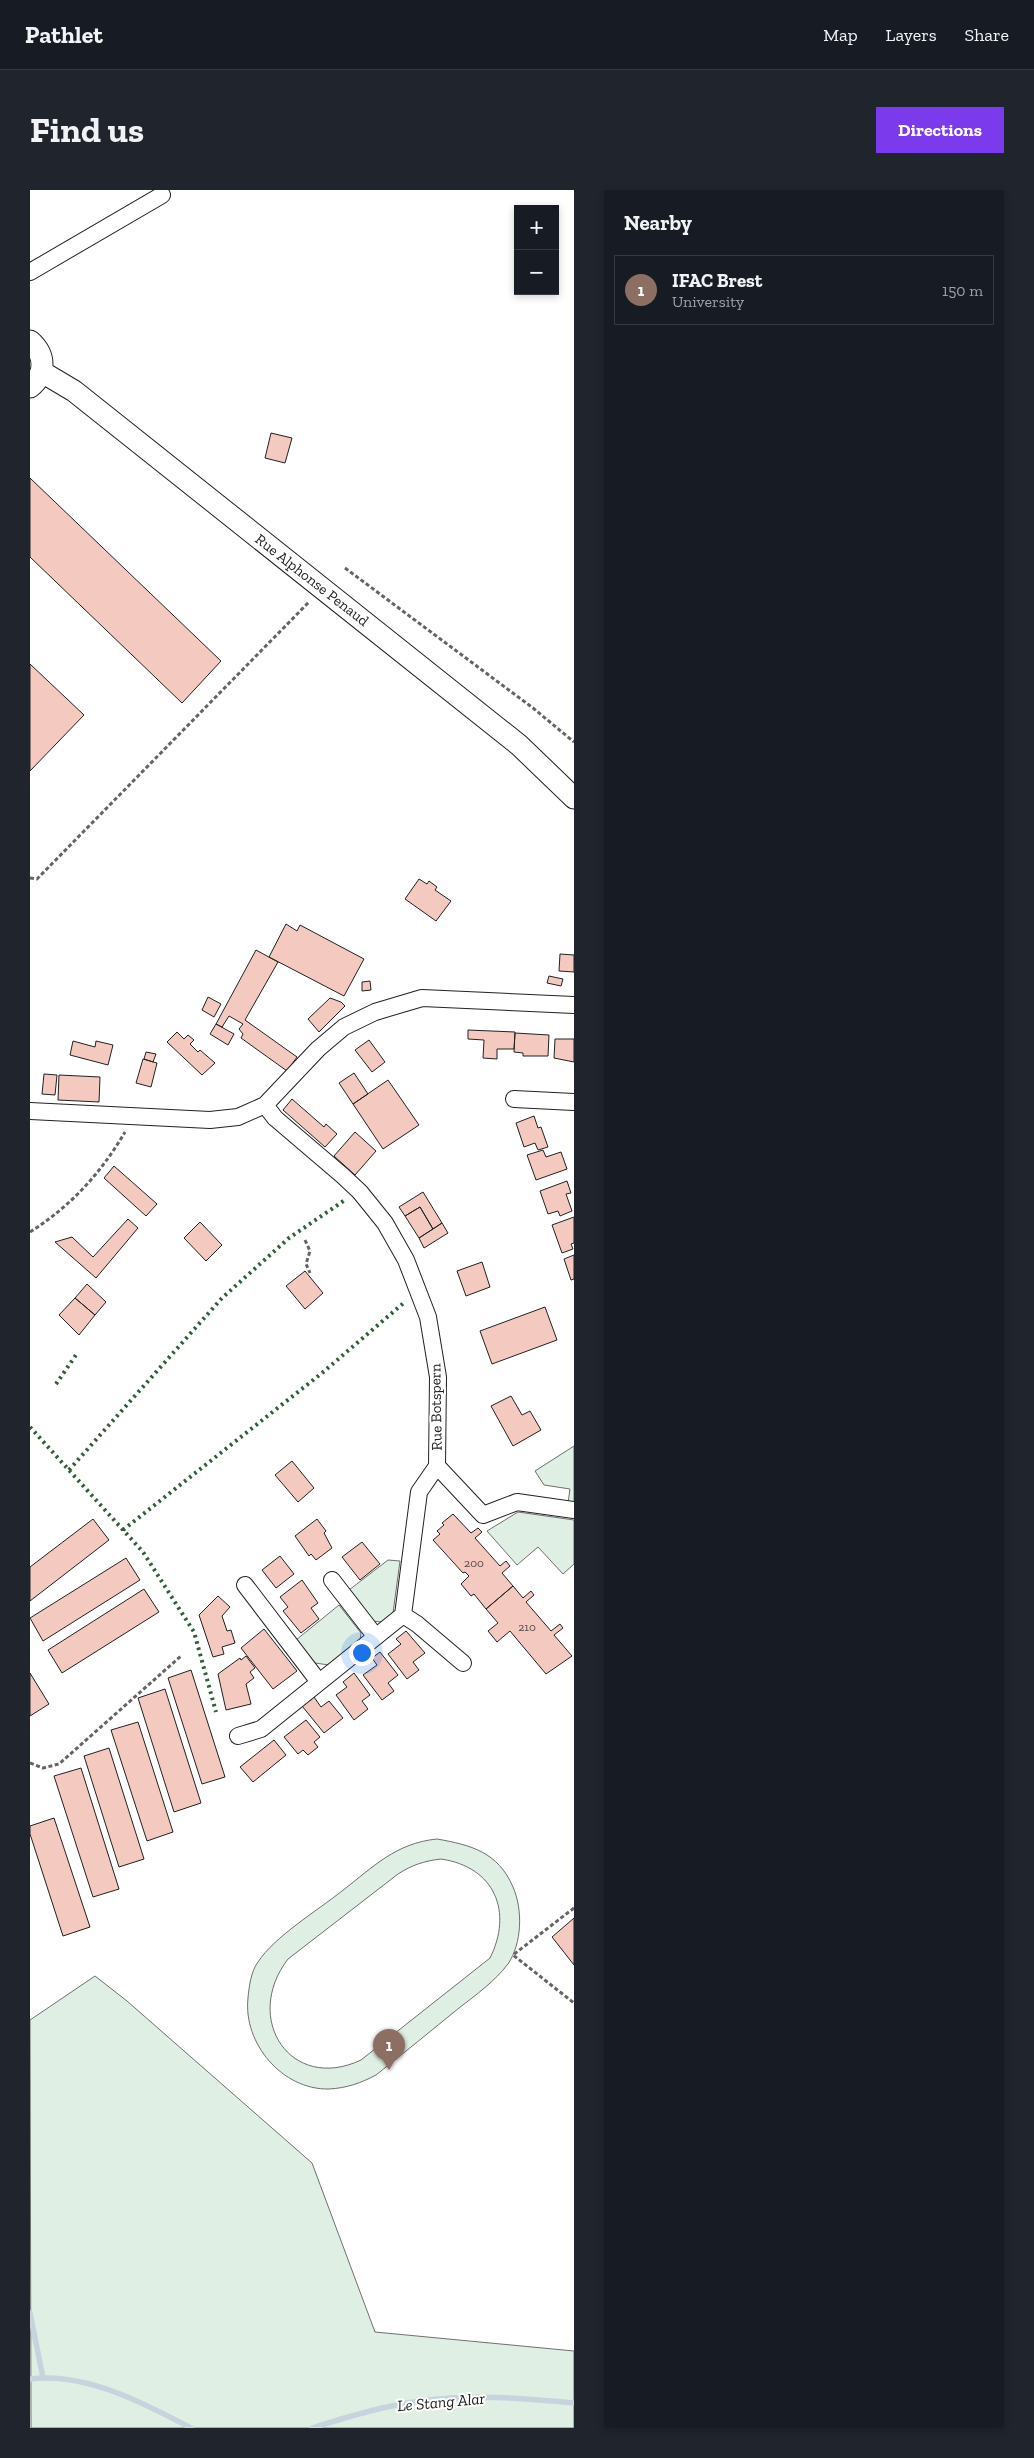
<!DOCTYPE html>
<meta charset="utf-8">
<style>
body{margin:0;font-family:"Zilla Slab",serif;background:#20242c;color:#f1f3f6}
.controls{position:absolute;right:15px;top:15px;display:grid;overflow:hidden;border-radius:0px;box-shadow:0 2px 8px #0003}
.controls button{width:45px;height:45px;display:grid;place-items:center;padding:0;border:0;border-bottom:1px solid #363941;background:#171b24;color:#f1f3f6;font:25px sans-serif}
.you{position:absolute;left:331px;top:1462px;width:18px;height:18px;margin:-12px;border:4px solid #fff;border-radius:50%;background:#1a73e8;box-shadow:0 0 0 8px #1a73e833}
.badge{display:grid;place-items:center;width:32px;height:32px;border-radius:50%;background:#7c3aed;color:#fff;font-size:16px;font-weight:700}
.pin{position:absolute;translate:-50% -41px;filter:drop-shadow(0 1px 2px #0008)}
.pin::after{content:'';position:absolute;top:26px;width:18px;height:15px;background:inherit;clip-path:polygon(0 0,100% 0,50% 100%)}
.list{margin:0;padding:0;list-style:none}
h2{display:flex;justify-content:space-between;align-items:center;height:65px;margin:0;padding:0 20px;font-size:21px}
h2 small{font-size:16px;font-weight:400;color:#9ea1a6}
.list li{display:grid;grid-template-columns:32px 1fr auto;gap:15px;align-items:center;box-sizing:border-box;height:70px;margin:0 10px 10px;padding:0 10px;border:1px solid #363941;border-radius:0px}
.list b{display:block;font-size:19px;white-space:nowrap}
.list p{margin:0;font-size:16px;white-space:nowrap;color:#9ea1a6}
.list em{font-size:16px;font-style:normal;color:#9ea1a6}
.map{position:relative;flex:none;width:544px;height:2238px;overflow:hidden;border-radius:0px}
header{display:flex;align-items:center;gap:30px;box-sizing:border-box;height:70px;padding:0 25px;background:#171b24;border-bottom:1px solid #363941}
header strong{font-size:24px}
nav{display:flex;gap:28px;margin-inline-start:auto;font-size:18px}
.intro{display:flex;align-items:center;justify-content:space-between;box-sizing:border-box;height:120px;padding:0 30px}
h1{margin:0;font-size:35px}
.button{padding:12px 22px;border-radius:0px;background:#7c3aed;color:#fff;font-size:18px;font-weight:700}
main{display:flex;gap:30px;padding:0 30px}
aside{flex:1;background:#171b24;border-radius:0px;box-shadow:0 2px 8px #0003}
.map>svg:first-child{display:block}
.green{fill:#e0efe3;stroke:#6f6f6f;fill-rule:evenodd}
.lines{fill:none;stroke-linecap:round;stroke-linejoin:round}
.stream{stroke:#c7d3dd;stroke-width:5.5}
.building{fill:#f3c9c0;stroke:#222}
.minor-casing{stroke:#222;stroke-width:18}
.tertiary-casing{stroke:#222;stroke-width:23}
.path{stroke:#646464;stroke-width:3;stroke-dasharray:4 2.5;stroke-linecap:butt}
.minor{stroke:#fff;stroke-width:16}
.tertiary{stroke:#fff;stroke-width:21}
.hedge{stroke:#2f5e38;stroke-width:4;stroke-dasharray:2.5 4;stroke-linecap:butt}
.labels{text-anchor:middle;dominant-baseline:central;stroke-width:4;stroke-linejoin:round;paint-order:stroke}
.number-label{font-size:12px;fill:#564c4a}
.street-label{font-size:15px;fill:#222;stroke:#fff}
.water-label{font-size:16px;font-style:italic;fill:#222;stroke:#fff}
</style>
<header>
<strong>Pathlet</strong>
<nav><a>Map</a><a>Layers</a><a>Share</a></nav>
</header>
<div class="intro"><h1>Find us</h1><a class="button">Directions</a></div>
<main>
<div class="map">
<svg width="544" height="2238" viewBox="0 0 544 2238">
<rect width="100%" height="100%" fill="#fff"/>
<!-- green -->
<path class="green" d="M544,1256V1314L538,1313L540,1299L514,1295L505,1281Z
M488,1322L544,1330V1374L533,1384L508,1357L487,1375L457,1341Z
M358,1370L370,1371L363,1423L351,1432L343,1431L319,1400Z
M309,1415L331,1443L330,1451L299,1475L285,1473L266,1450Z
M407,1649C441,1655 468,1662 483,1697C493,1720 492,1753 478,1774C465,1791 446,1805 429,1818C402,1840 374,1863 346,1885C331,1893 317,1898 299,1899C252,1900 213,1853 218,1808C219,1797 221,1781 228,1772C244,1747 288,1720 312,1701C343,1677 366,1653 407,1649ZM411,1669C465,1677 483,1722 460,1768L331,1870C261,1903 212,1829 258,1769L368,1684C382,1675 394,1671 411,1669Z
M65,1786L97,1811L282,1973L345,2142L544,2161V2238H1L0,1830Z"/>
<g class="lines">
<!-- stream -->
<path class="stream" d="M0,2123L13,2188
M0,2189C55,2182 114,2213 161,2238
M282,2238C317,2227 353,2216 390,2211C441,2204 493,2208 544,2213"/>
</g>
<!-- building -->
<path class="building" d="M241,243L262,248L255,273L235,268Z
M0,288L191,471L152,513L0,367Z
M0,474L54,525L0,581Z
M389,689L397,694L399,691L407,697L405,700L421,711L406,731L375,709Z
M256,734L267,741L270,735L334,769L314,806L239,767Z
M226,760L248,772L215,830L267,867L257,881L211,848L213,844L209,839L213,834L199,826L192,837L186,834Z
M530,764L544,765V782L529,781Z
M519,786L533,789L531,796L517,793Z
M340,791L341,800L332,801V792Z
M178,807L191,814L184,827L172,820Z
M300,808L311,812L315,816L289,842L278,829Z
M186,834L204,844L198,855L180,844Z
M438,840L485,842L484,859H467V869L453,868L454,850L438,849Z
M147,842L154,849L158,845L164,850L160,854L168,862L170,860L185,873L172,885L137,852Z
M485,843L519,845L518,866H493V863L484,862Z
M525,849H544V872L524,868Z
M339,850L355,872L342,882L325,860Z
M43,851L65,857L66,851L83,855L78,875L40,865Z
M116,862L126,864L123,872L114,869Z
M113,869L127,873L121,897L106,893Z
M324,883L338,904L323,914L309,893Z
M14,884L27,885L25,905L12,904Z
M29,885L70,887L69,912L28,910Z
M358,890L389,935L353,959L323,914Z
M262,909L294,937L296,934L307,944L295,957L253,920Z
M504,926L508,938L511,937L518,957L508,960L505,953L494,957L486,933Z
M325,942L346,961L325,985L304,966Z
M513,960L516,967L531,962L537,979L506,990L497,965Z
M84,976L127,1014L116,1026L74,988Z
M537,991L541,1003L536,1004L542,1021L530,1026L528,1021L518,1024L510,1001Z
M393,1002L412,1033L403,1039L390,1017L375,1026L369,1017Z
M390,1017L403,1039L389,1048L375,1026Z
M544,1027V1053L541,1054L543,1059L532,1063L522,1035Z
M98,1029L108,1038L66,1088L25,1052L42,1047L63,1067Z
M170,1032L192,1055L176,1071L154,1048Z
M412,1033L418,1043L394,1058L389,1048Z
M544,1065V1089L541,1090L534,1069Z
M452,1072L460,1097L436,1106L427,1081Z
M275,1081L293,1103L275,1119L256,1096Z
M57,1094L76,1112L65,1125L45,1108Z
M45,1108L65,1125L49,1145L29,1125Z
M515,1117L527,1150L462,1174L450,1141Z
M481,1206L492,1225L500,1221L511,1240L483,1256L461,1216Z
M262,1271L284,1298L268,1312L245,1285Z
M423,1324L441,1343L448,1338L452,1342L445,1348L470,1376L476,1371L480,1376L472,1383L483,1396L456,1419L444,1404L441,1406L431,1394L439,1386L435,1382L433,1383L403,1350L410,1344L407,1341L414,1335L412,1333Z
M63,1329L79,1350L0,1411V1377Z
M287,1329L296,1341L294,1343L302,1358L286,1370L281,1364L279,1366L265,1346Z
M332,1352L350,1374L330,1390L312,1367Z
M250,1366L264,1384L246,1398L232,1380Z
M96,1368L110,1390L13,1451L0,1428Z
M272,1390L288,1413L281,1418L289,1429L271,1443L253,1421L258,1417L250,1407Z
M483,1396L493,1408L501,1401L504,1405L496,1412L521,1441L530,1434L533,1438L524,1445L542,1466L516,1484L480,1441L467,1452L458,1441L468,1433L456,1419Z
M114,1399L129,1422L32,1483L18,1460Z
M188,1406L200,1417L192,1426L197,1441L201,1440L205,1453L192,1457L194,1464L183,1467L169,1425Z
M234,1439L267,1481L243,1499L211,1458Z
M376,1441L395,1463L383,1472L389,1480L377,1489L358,1464L371,1454L366,1449Z
M350,1462L368,1485L358,1493L364,1501L352,1510L333,1485L347,1475L342,1468Z
M216,1466L225,1478L220,1482L224,1488L216,1494L221,1514L196,1520L188,1484L210,1468L211,1470Z
M161,1480L195,1587L172,1594L138,1488Z
M0,1483L19,1514L0,1526Z
M324,1483L340,1505L332,1511L338,1519L324,1530L306,1505L317,1497L313,1492Z
M135,1499L171,1613L144,1622L108,1508Z
M284,1507L291,1517L299,1511L313,1528L294,1543L272,1516Z
M276,1530L290,1547L284,1552L288,1557L278,1565L273,1560L268,1564L254,1547Z
M108,1532L143,1642L117,1651L81,1540Z
M244,1550L256,1565L223,1592L210,1577Z
M79,1558L114,1669L89,1677L54,1566Z
M51,1578L89,1699L63,1707L24,1586Z
M24,1628L60,1737L33,1746L0,1644V1636Z
M544,1728V1775L522,1747Z"/>
<g class="lines">
<!-- minor casing -->
<g class="minor-casing">
<path id="minor" d="M0,82L132,5
M484,909L544,912
M0,921L180,930L208,927L235,915L288,859L314,837L345,822L392,808L544,815
M407,1276L453,1325L487,1312L544,1320
M302,1390L346,1447
M215,1395L289,1492
M373,1425L387,1434L433,1473
M208,1546L231,1539L373,1425L389,1302L407,1276L408,1187L398,1127L376,1070L355,1033L330,1002L313,986L245,928L235,915"/>
</g>
<!-- tertiary casing -->
<g class="tertiary-casing">
<path id="tertiary" d="M0,151C16,165 16,184 0,197
M12,182L44,201L489,555L544,608"/>
</g>
<!-- path -->
<path class="path" d="M315,378L503,518L544,552
M0,688L7,689L279,412
M0,1042C41,1016 71,983 95,942
M275,1050L280,1061L276,1074L280,1083
M0,1573L13,1578L29,1574L151,1466
M544,1718L483,1765L544,1813"/>
<!-- minor -->
<use href="#minor" class="minor"/>
<!-- tertiary -->
<use href="#tertiary" class="tertiary"/>
<!-- hedge -->
<path class="hedge" d="M26,1194L48,1162
M0,1237L113,1362L164,1442L186,1522
M39,1280L192,1108L259,1048L315,1010
M93,1340L292,1183L376,1111"/>
</g>
<g class="labels">
<!-- number labels -->
<g class="number-label">
<text x="444" y="1373">200</text>
<text x="497" y="1437">210</text>
</g>
<!-- street labels -->
<g class="street-label">
<text transform="translate(282 390) rotate(38)">Rue Alphonse Penaud</text>
<text transform="translate(406 1217) rotate(-91)">Rue Botspern</text>
</g>
<!-- water labels -->
<g class="water-label">
<text transform="translate(411 2212) rotate(-5)">Le Stang Alar</text>
</g>
</g>
</svg>
<div class="controls">
<button>+</button>
<button>−</button>
</div>
<div class="you"></div>
<div class="pin badge" style="left:359px;top:1880px;background:#8d6e63">1</div>
</div>
<aside>
<h2>Nearby<small></small></h2>
<ul class="list">
<li><span class="badge" style="background:#8d6e63">1</span><div><b>IFAC Brest</b><p>University</p></div><em>150 m</em></li>
</ul>
</aside>
</main>
